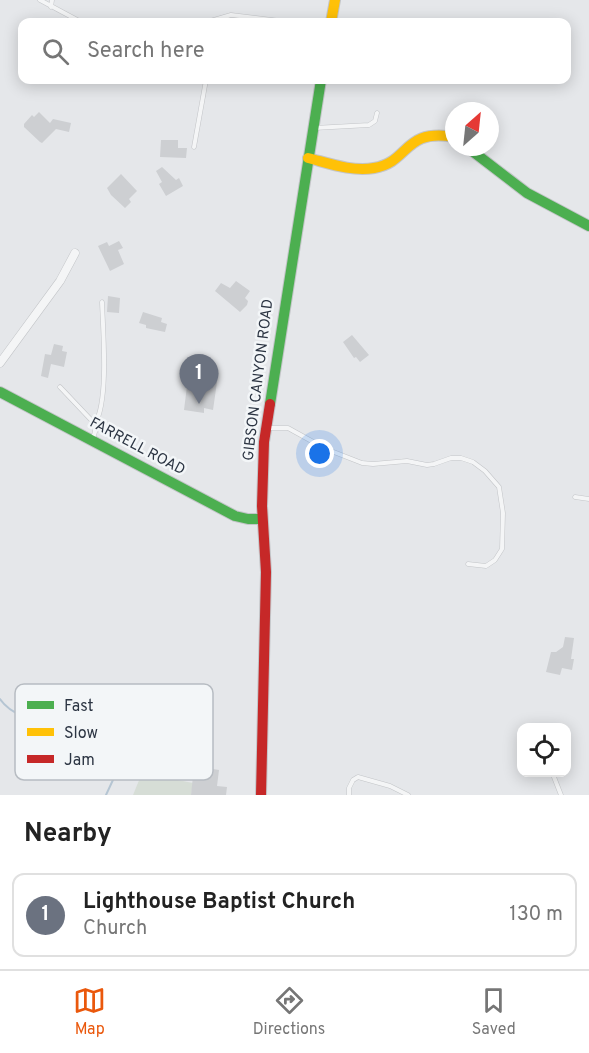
<!DOCTYPE html>
<style>
body{margin:0;font-family:Overpass,sans-serif;background:#f2f2f2;color:#222}
.controls{position:absolute;right:18px;bottom:18px;display:grid;overflow:hidden;border-radius:12px;box-shadow:0 3px 15px #0003}
.controls button{width:54px;height:54px;display:grid;place-items:center;padding:0;border:0;border-bottom:2px solid #e0e0e0;background:#fff;color:#222;font:30px sans-serif}
.compass{position:absolute;left:445px;top:102px;width:54px;height:54px;border-radius:50%;background:#fff;box-shadow:0 3px 15px #0003;rotate:27deg}
.you{position:absolute;left:320px;top:454px;width:21px;height:21px;margin:-15px;border:4px solid #fff;border-radius:50%;background:#1a73e8;box-shadow:0 0 0 9px #1a73e833}
.badge{display:grid;place-items:center;width:39px;height:39px;border-radius:50%;background:#ea580c;color:#fff;font-size:20px;font-weight:700}
.pin{position:absolute;translate:-50% -50px;filter:drop-shadow(0 2px 3px #0008)}
.pin::after{content:'';position:absolute;top:32px;width:21px;height:18px;background:inherit;clip-path:polygon(0 0,100% 0,50% 100%)}
.list{margin:0;padding:0;list-style:none}
h2{display:flex;justify-content:space-between;align-items:center;height:78px;margin:0;padding:0 24px;font-size:26px}
h2 small{font-size:20px;font-weight:400;color:#767676}
.list li{display:grid;grid-template-columns:39px 1fr auto;gap:18px;align-items:center;box-sizing:border-box;height:84px;margin:0 12px 12px;padding:0 12px;border:2px solid #e0e0e0;border-radius:12px}
.list b{display:block;font-size:22px;white-space:nowrap}
.list p{margin:0;font-size:20px;white-space:nowrap;color:#767676}
.list em{font-size:20px;font-style:normal;color:#767676}
.icon{flex:none;width:33px;height:33px;fill:none;stroke:currentColor;stroke-width:2;stroke-linecap:round;stroke-linejoin:round}
.map{position:relative;flex:none;width:589px;height:795px;overflow:hidden}
.search{position:absolute;background:#fff;box-shadow:0 3px 15px #0003;left:18px;right:18px;top:18px;height:66px;display:flex;align-items:center;gap:15px;box-sizing:border-box;padding:0 21px;border-radius:12px;color:#767676;font-size:22px}
.sheet{height:174px;background:#fff}
nav{display:flex;justify-content:space-around;align-items:center;box-sizing:border-box;height:84px;border-top:2px solid #e0e0e0;background:#fff;font-size:16px;color:#767676}
nav a{display:grid;justify-items:center;gap:3px}
nav .on{color:#ea580c}
.map>svg:first-child{display:block}
.green{fill:#d6ddd6}
.lines{fill:none;stroke-linecap:round;stroke-linejoin:round}
.stream{stroke:#b5c5d3;stroke-width:2}
.building{fill:#cdcfd2}
.lane-casing{stroke:#c3c5c8;stroke-width:5}
.street-casing{stroke:#c3c5c8;stroke-width:9}
.fast-casing{stroke:#c3c5c8;stroke-width:12}
.slow-casing{stroke:#c3c5c8;stroke-width:12}
.jam-casing{stroke:#c3c5c8;stroke-width:12}
.lane{stroke:#f4f5f6;stroke-width:4}
.street{stroke:#f4f5f6;stroke-width:8}
.fast{stroke:#4caf50;stroke-width:10}
.slow{stroke:#ffc107;stroke-width:10}
.jam{stroke:#c62828;stroke-width:10}
.labels{text-anchor:middle;dominant-baseline:central;stroke-width:5;stroke-linejoin:round;paint-order:stroke}
.street-label{font-size:15px;fill:#2c3543;stroke:#f3f6f8}
.key{fill:#f3f6f8;stroke:#b7bcc2;stroke-width:1.5}
.key-label{font-size:16px;fill:#2c3543}
</style>
<div class="map">
<svg width="589" height="795" viewBox="0 0 589 795">
<rect width="100%" height="100%" fill="#e5e7ea"/>
<!-- green -->
<path class="green" d="M142,773L193,783L191,795H133Z"/>
<g class="lines">
<!-- stream -->
<path class="stream" d="M0,699C14,720 49,723 72,731C88,737 103,745 117,755L119,767L106,795"/>
</g>
<!-- building -->
<path class="building" d="M39,112L50,123L53,119L71,123L69,132L56,129L42,143L40,142L24,127V124L32,115L34,117Z
M161,140H178V148H187L186,158L160,157Z
M162,167L176,180L179,178L183,186L166,196L159,184L162,182L156,171Z
M121,174L137,191L129,199L131,202L125,208L111,195L107,188Z
M119,241L123,248L118,250L124,264L110,271L98,246L107,242L109,246Z
M236,281L250,291L245,298L248,301L247,305L240,312L215,291L221,283L230,288Z
M108,296L120,298L119,313L107,312Z
M143,312L162,318L161,322L167,324L165,332L146,328V325L139,323Z
M352,335L369,355L360,362L356,357L354,358L343,342Z
M54,344L63,346L62,351L67,352L64,367L51,364L48,378L41,376L45,354L51,355Z
M197,373L209,375L208,381L217,382L213,410L204,408V413L184,410L188,378L196,380Z
M565,637L574,638L571,659H574L572,670L562,668L560,675L546,672L551,652H556L563,647Z
M194,766L219,770L217,786L227,787L226,795H191Z"/>
<g class="lines">
<!-- lane casing -->
<g class="lane-casing">
<path id="lane" d="M40,0L81,22
M51,7L52,0
M207,22L231,15L288,22
M314,128L369,125L375,121L377,113
M194,147L206,80
M60,387L95,424V432L93,438
M95,424C109,400 103,331 102,302
M269,428H288L326,449L362,463L373,464L407,461L427,465L434,464L451,458H461L473,462L485,471L499,487L503,513L502,549L495,560L486,566L468,564
M575,497L589,499
M552,772L561,795
M349,795V788L353,780L358,777L390,786L408,795"/>
</g>
<!-- street casing -->
<g class="street-casing">
<path id="street" d="M0,363L60,281L75,253"/>
</g>
<!-- fast casing -->
<g class="fast-casing">
<path id="fast" d="M467,147L527,193L589,226
M0,392L235,516L248,519H262
M270,404L321,80"/>
</g>
<!-- slow casing -->
<g class="slow-casing">
<path id="slow" d="M331,22L335,0
M308,158C328,163 352,172 374,168C410,162 403,128 454,137"/>
</g>
<!-- jam casing -->
<g class="jam-casing">
<path id="jam" d="M261,795L266,572L262,506L264,442L270,404"/>
</g>
<!-- lane -->
<use href="#lane" class="lane"/>
<!-- street -->
<use href="#street" class="street"/>
<!-- fast -->
<use href="#fast" class="fast"/>
<!-- slow -->
<use href="#slow" class="slow"/>
<!-- jam -->
<use href="#jam" class="jam"/>
</g>
<g class="labels">
<!-- street labels -->
<g class="street-label">
<text transform="translate(259 380) rotate(-83)">GIBSON CANYON ROAD</text>
<text transform="translate(137 447) rotate(28)">FARRELL ROAD</text>
</g>
</g>
<!-- legend -->
<rect x="15" y="684" width="198" height="96" rx="9" class="key"/>
<rect x="27" y="701" width="27" height="8" fill="#4caf50"/>
<rect x="27" y="728" width="27" height="8" fill="#ffc107"/>
<rect x="27" y="755" width="27" height="8" fill="#c62828"/>
<g class="key-label">
<text x="64" y="711">Fast</text>
<text x="64" y="738">Slow</text>
<text x="64" y="765">Jam</text>
</g>
</svg>
<div class="controls">
<button><svg class="icon" aria-label="locate" viewBox="0 0 24 24"><circle cx="12" cy="12" r="6"/><path d="M12 2v4M12 18v4M2 12h4M18 12h4"/></svg></button>
</div>
<svg class="compass" viewBox="-18 -18 36 36"><path d="M0-13l5 13h-10z" fill="#e53935"/><path d="M0 13l5-13h-10z" fill="#767676"/></svg>
<div class="you"></div>
<div class="pin badge" style="left:199px;top:404px;background:#6b7280">1</div>
<div class="search"><svg class="icon" aria-label="search" viewBox="0 0 24 24"><circle cx="10" cy="10" r="6"/><path d="M15 15l6 6"/></svg>Search here</div>
</div>
<section class="sheet">
<h2>Nearby<small></small></h2>
<ul class="list">
<li><span class="badge" style="background:#6b7280">1</span><div><b>Lighthouse Baptist Church</b><p>Church</p></div><em>130 m</em></li>
</ul>
</section>
<nav>
<a class="on"><svg class="icon" aria-label="map" viewBox="0 0 24 24"><path d="M3 6l6-2 6 2 6-2v14l-6 2-6-2-6 2zM9 4v14M15 6v14"/></svg>Map</a>
<a><svg class="icon" aria-label="directions" viewBox="0 0 24 24"><path d="M12 3l9 9-9 9-9-9zM9 14v-3h6M13 9l2 2-2 2"/></svg>Directions</a>
<a><svg class="icon" aria-label="saved" viewBox="0 0 24 24"><path d="M7 4h10v16l-5-4-5 4z"/></svg>Saved</a>
</nav>
